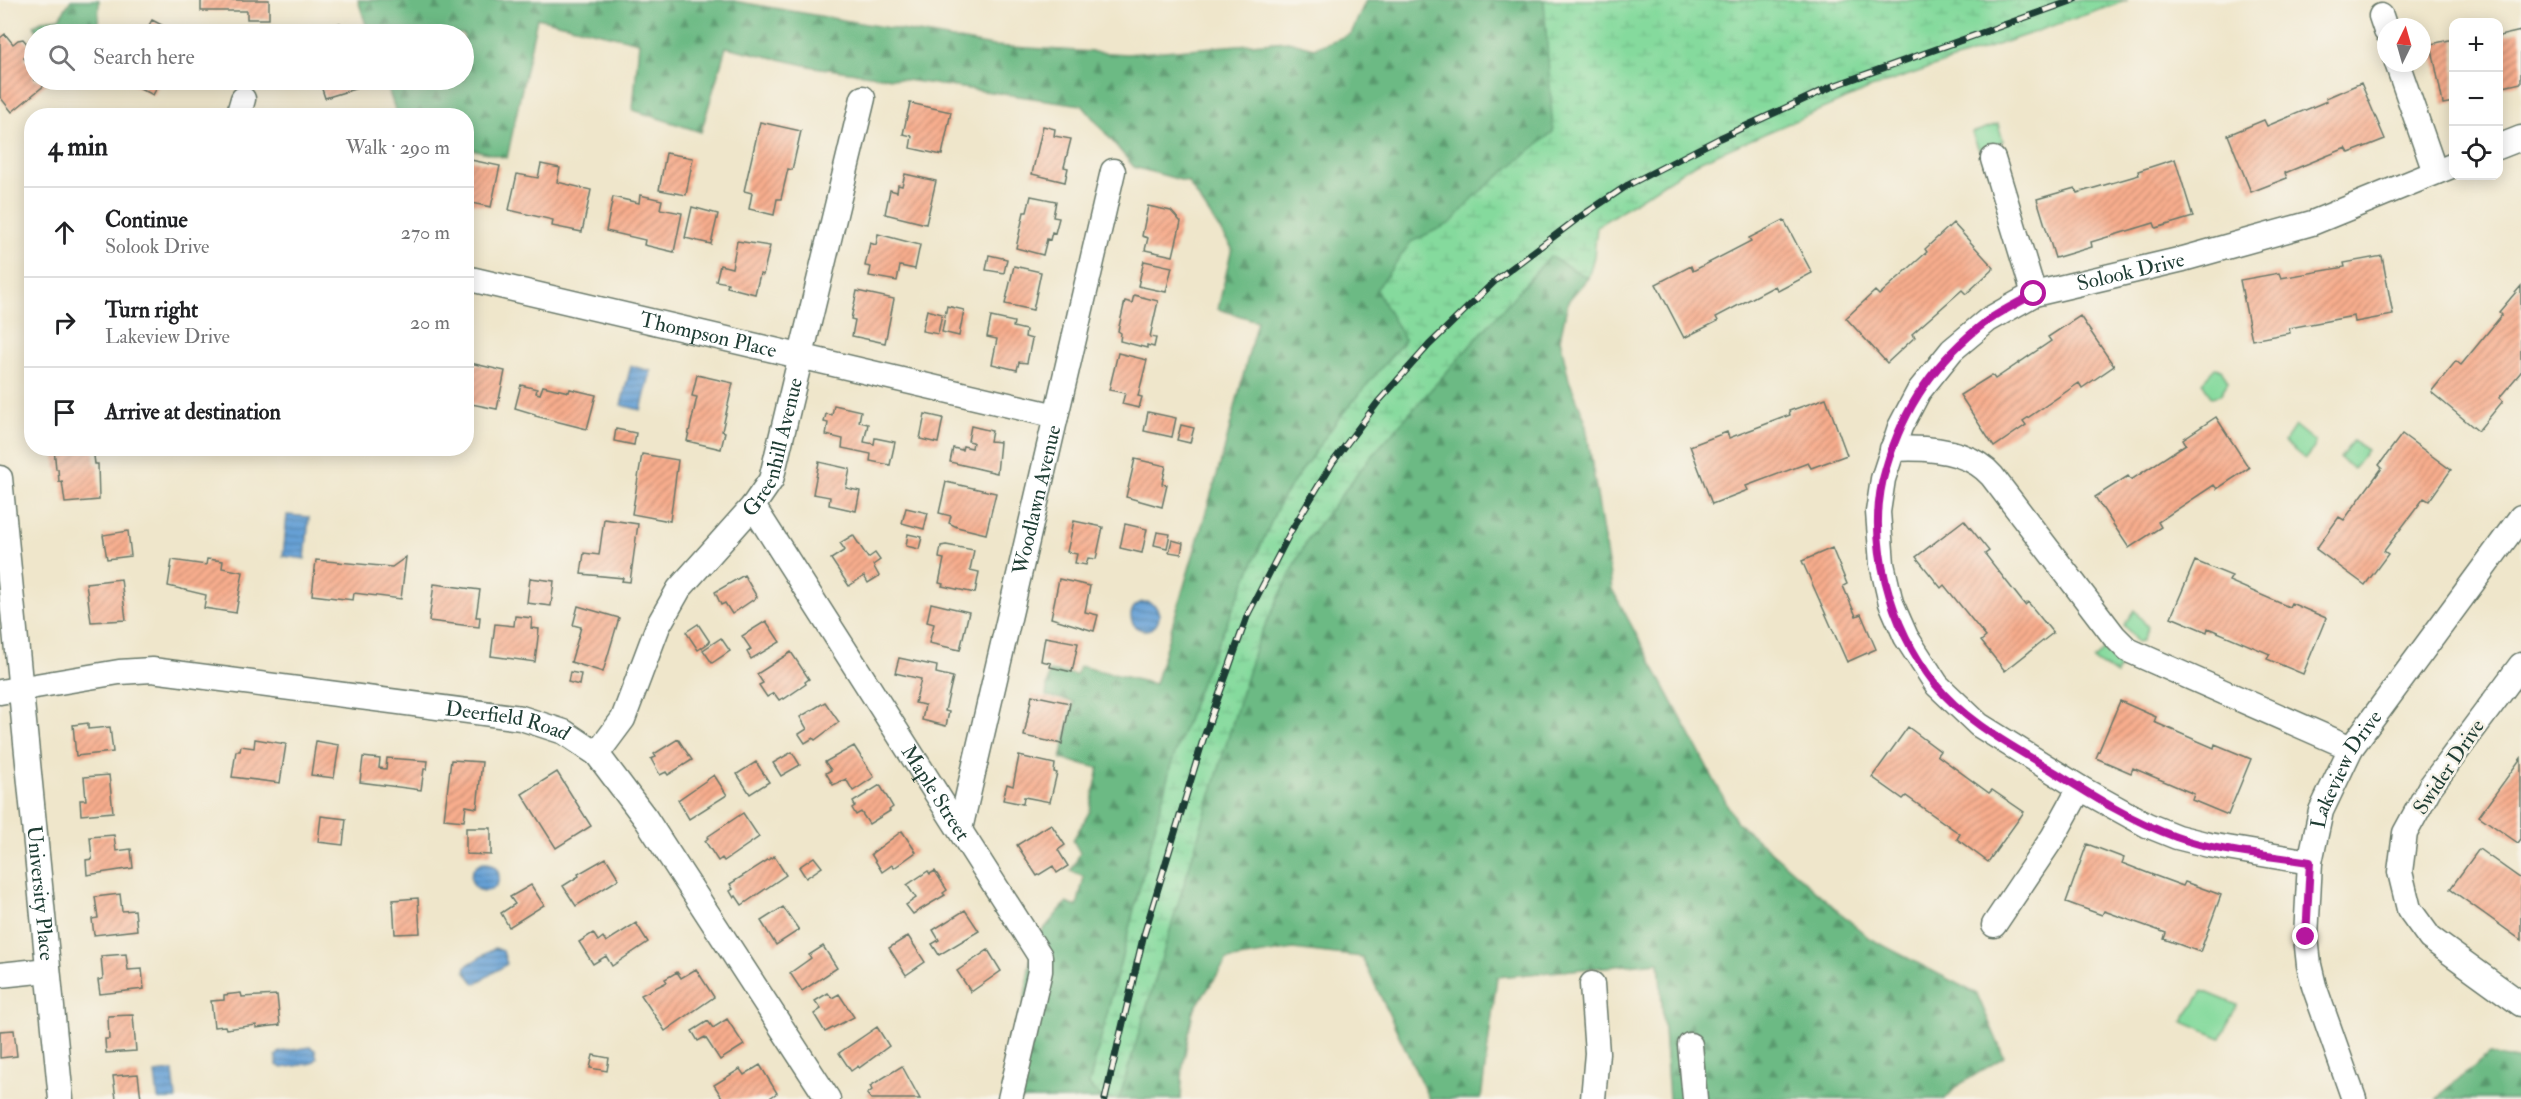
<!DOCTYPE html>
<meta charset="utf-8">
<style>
body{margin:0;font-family:"IM FELL Double Pica",serif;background:#f2f2f2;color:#202124}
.controls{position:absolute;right:18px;top:18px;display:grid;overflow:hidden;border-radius:12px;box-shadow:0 3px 15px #0003}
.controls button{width:54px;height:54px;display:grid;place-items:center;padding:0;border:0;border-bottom:2px solid #e0e0e0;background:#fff;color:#202124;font:30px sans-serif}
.compass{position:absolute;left:2377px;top:18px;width:54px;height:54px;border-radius:50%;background:#fff;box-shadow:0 3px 15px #0003;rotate:5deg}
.stop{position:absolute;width:18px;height:18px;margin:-14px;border:4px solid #b5179e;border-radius:50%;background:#fff}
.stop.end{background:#b5179e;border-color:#fff;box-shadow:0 2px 6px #0008}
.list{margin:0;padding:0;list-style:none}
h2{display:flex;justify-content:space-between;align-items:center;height:78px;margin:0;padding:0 24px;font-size:26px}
h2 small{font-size:20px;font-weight:400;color:#757577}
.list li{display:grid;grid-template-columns:39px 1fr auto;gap:18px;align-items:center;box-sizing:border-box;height:90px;padding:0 24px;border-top:2px solid #e0e0e0}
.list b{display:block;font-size:22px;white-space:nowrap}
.list p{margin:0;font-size:20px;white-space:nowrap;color:#757577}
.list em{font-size:20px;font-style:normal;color:#757577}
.icon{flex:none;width:33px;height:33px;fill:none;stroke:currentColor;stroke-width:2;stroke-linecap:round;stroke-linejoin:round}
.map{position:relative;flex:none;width:2521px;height:1099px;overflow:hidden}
.search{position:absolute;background:#fff;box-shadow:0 3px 15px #0003;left:24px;top:24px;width:450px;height:66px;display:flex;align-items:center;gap:15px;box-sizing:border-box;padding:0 21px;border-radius:33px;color:#757577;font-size:22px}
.panel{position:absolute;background:#fff;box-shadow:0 3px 15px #0003;left:24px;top:108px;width:450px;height:348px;border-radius:24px}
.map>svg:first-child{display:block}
.green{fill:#85da9d;stroke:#528c68;stroke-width:1.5}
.forest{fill:url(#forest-firs);stroke:#467c5c;stroke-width:1.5}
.wetland{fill:url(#wetland-marsh);stroke:#528c68;stroke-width:1.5}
.water{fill:url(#water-rules);stroke:#426e84;stroke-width:1.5}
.building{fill:url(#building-hatch)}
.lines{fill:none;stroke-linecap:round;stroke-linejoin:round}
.minor-casing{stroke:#687869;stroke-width:27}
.minor{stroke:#fff;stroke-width:24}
.rail-casing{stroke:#1f3d34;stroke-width:7}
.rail{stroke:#f7f3e8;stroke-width:4.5;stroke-dasharray:14;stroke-linecap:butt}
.route{stroke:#b5179e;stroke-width:8}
.labels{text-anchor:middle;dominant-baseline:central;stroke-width:5;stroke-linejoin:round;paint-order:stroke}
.street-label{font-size:21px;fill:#1f3d34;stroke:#f7f3e8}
</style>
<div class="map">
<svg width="2521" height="1099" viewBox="0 0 2521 1099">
<defs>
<pattern id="forest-firs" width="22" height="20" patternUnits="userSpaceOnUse" patternTransform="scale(1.5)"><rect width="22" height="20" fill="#6cba84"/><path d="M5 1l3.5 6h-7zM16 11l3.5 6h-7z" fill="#58986d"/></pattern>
<pattern id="wetland-marsh" width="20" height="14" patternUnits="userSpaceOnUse" patternTransform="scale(1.5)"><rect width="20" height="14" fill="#85da9d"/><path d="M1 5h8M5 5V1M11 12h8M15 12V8" fill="none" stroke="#72bc88"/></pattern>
<pattern id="water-rules" width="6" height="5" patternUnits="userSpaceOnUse" patternTransform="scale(1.5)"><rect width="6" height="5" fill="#66a0d5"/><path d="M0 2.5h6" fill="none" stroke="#5384ae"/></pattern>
<pattern id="building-hatch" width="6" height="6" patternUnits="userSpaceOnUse" patternTransform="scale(1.5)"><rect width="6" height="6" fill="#f8ad8d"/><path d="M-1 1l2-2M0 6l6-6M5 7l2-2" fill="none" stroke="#c88e74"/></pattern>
</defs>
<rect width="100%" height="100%" fill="#f7f3e8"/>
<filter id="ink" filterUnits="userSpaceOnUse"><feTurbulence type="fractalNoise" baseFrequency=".0167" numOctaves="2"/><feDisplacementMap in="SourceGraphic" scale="12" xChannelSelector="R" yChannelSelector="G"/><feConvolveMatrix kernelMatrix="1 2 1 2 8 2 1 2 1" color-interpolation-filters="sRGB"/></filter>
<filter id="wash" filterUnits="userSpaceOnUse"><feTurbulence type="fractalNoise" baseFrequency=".008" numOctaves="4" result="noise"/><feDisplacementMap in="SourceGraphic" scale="24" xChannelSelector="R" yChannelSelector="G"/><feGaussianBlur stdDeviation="1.35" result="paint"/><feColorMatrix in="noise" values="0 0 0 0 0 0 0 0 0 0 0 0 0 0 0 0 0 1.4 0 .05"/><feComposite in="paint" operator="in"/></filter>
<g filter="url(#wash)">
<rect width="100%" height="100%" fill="#efe6cb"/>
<!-- green -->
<path class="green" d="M1998,124L2003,141L1979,150L1972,133Z
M2215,368L2221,369L2228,382L2220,395L2211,397L2202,382Z
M2295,426L2315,442L2314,448L2305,459L2284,442Z
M2353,441L2367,450L2353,469L2340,458Z
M2134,610L2148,627L2142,641L2137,642L2124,625Z
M2105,648H2108L2122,660L2116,675L2094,660Z
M2203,991L2237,1005L2221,1038L2183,1022Z"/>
<!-- forest -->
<path class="forest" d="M71,0H99L98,34H38L34,25L44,20L59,18Z
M358,0H728L993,46L1127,54L1288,41L1314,48L1351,34L1366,0H1544L1554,132L1451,223L1411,242L1405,340L1339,418L1281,500L1203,677L1171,765L1089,1085L1103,1099H1010L1033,942L1066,903L1077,907L1084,877L1071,871L1080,853L1073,840L1090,811L1099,768L1061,759L1074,702L1046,696L1049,671L1076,675L1080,666L1155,684L1224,451L1257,321L1218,309L1232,248L1188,182L1134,167L1082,105L814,67L726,47L701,132L633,110L639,42L537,18L507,158L467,148L466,116L397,115L385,80H464V34H369Z
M1550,256L1588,278L1568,301L1560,339L1569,380L1585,420L1612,589L1736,821L1869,938L1977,994L2004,1057L1957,1086L1945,1099H1669L1659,962L1497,977L1481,1099H1429L1362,957L1293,949L1227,960L1193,1011L1183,1065L1181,1099H1119L1257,642L1307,540L1367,461Z
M2490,1054L2521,1061V1099H2437L2445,1090Z"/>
<!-- wetland -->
<path class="wetland" d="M1544,0H2128L1871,88L1694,164L1597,226L1594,256L1588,278L1550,256L1367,461L1307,540L1257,642L1119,1099H1103L1089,1085L1171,765L1203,677L1281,500L1339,418L1405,340L1376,290L1411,242L1451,223L1476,195L1553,132Z"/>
<!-- water -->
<path class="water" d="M631,366L651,371L641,410L621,405Z
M287,515L309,517L305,559L283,556Z
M1131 616a14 14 0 1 1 28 0a14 14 0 1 1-28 0Z
M471 877a14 14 0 1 1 28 0a14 14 0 1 1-28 0Z
M495,948L503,951L507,964L475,984L465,971L466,966Z
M310,1047L315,1050L317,1058L313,1063L282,1068L277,1065L276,1056L280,1052Z
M173,1071L176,1099H158L155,1073Z"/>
<g id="blocks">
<!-- building -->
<path class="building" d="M201,0H269V19H247V11H201Z
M152,20L179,34H144Z
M340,23L343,34H313L312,32Z
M2521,31V83L2499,88V36Z
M5,34L13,44L18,40L23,39L30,47V53L24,58L34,70V80H42L46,84L12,112L0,97V38Z
M2454,39V102L2443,104L2431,44Z
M125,80H161L153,95Z
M319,80H359L361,87L325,98Z
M2361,83L2385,139L2349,153L2346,148L2285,173L2287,178L2251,192L2228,135L2264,120L2267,126L2327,101L2326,98Z
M910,103L951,112L942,155L910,148L912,136L903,134Z
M760,122L801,131L792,170L788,169L781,199H777L774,215L749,209L752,193L744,191Z
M1043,126L1055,129L1054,136L1071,139L1064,167L1068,168L1065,182L1032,174Z
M666,153L693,158L686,195L659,190Z
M466,159L500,166L491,207L466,202Z
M2175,159L2193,217L2156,228L2154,223L2091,242L2092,247L2055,258L2037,199L2075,188L2077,193L2139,175L2138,171Z
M541,164L560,168L557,182L591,190L582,232L552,226L553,220L509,210L517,174L538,178Z
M905,174L936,181L926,224L885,214L890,190L897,192L898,185L902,186Z
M640,195L662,200L660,209L682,213L674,252L644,245L645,240L606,231L613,197L639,203Z
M1031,196L1056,201L1053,217L1059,218L1055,233L1052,232L1050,240L1047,239L1043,255L1016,248L1024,212H1027Z
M1148,206L1171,211L1181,222L1173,256L1145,250L1148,238L1142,236Z
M692,207L718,214L711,244L685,238Z
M1784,220L1812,273L1778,291L1775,286L1716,317L1718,321L1684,338L1656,284L1691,266L1693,271L1751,241L1749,238Z
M1953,223L1994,268L1966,294L1962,290L1912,334L1915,337L1887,363L1846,318L1875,291L1879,295L1927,252L1925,249Z
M878,234L920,245L915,269L900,266L897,281L869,276L871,267L865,266L870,243L876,245Z
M737,241L770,246L763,275L760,274L755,294L727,287L728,283L716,281L720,265L732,268Z
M989,255L1007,259L1004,273L986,270Z
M2382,256L2393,315L2355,322L2354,316L2289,328L2290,333L2252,340L2240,280L2279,273L2281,278L2345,267L2344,263Z
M1144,261L1172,267L1166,292L1138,286Z
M1014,266L1041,272L1033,310L1005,304Z
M2521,286V372L2499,398L2503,401L2478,431L2431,392L2456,361L2461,365L2502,315L2499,312Z
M857,291L894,299L885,343L852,336L855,320L851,319Z
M1134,295L1158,301L1150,337L1156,338L1154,347L1147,345V348L1120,341L1121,333L1118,331L1125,301L1132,303Z
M947,306L964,310L959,336L942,332Z
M927,310L942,314L938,334L922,331Z
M2080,316L2114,366L2082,388L2079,383L2023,421L2026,425L1994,447L1960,395L1992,375L1995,379L2051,341L2048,337Z
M991,317L1014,322L1013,327L1026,330L1025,337L1032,339L1027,363L1019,362L1017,370L992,364L997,339L987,337Z
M1118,353L1147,360L1138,396L1142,397L1139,408L1122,404L1125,393L1109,390Z
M466,362L505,371L497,409L466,403Z
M697,375L733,383L722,431L725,432L721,449L687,441L697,397L692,396Z
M521,385L537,389L536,393L540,394L543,386L569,392L570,389L596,395L587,429L535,416V414L515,408Z
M1826,398L1847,455L1811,468L1808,463L1746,486L1748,490L1712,504L1690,446L1727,432L1729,438L1790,415L1789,411Z
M834,405L861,411L859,422L868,424L864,442L874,444L875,438L895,442L890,465L870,461L871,454L842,448L843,439L826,435L828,423L824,422L826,414L832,415Z
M1148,412L1176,418L1172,437L1144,431Z
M925,414L943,418L938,443L920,439Z
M2216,417L2249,468L2217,489L2214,485L2158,522L2161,527L2129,548L2095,497L2128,476L2131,480L2186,444L2183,439Z
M1181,425L1194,428L1190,443L1177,440Z
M971,426L992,431L990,441L1000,442L997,473L950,462L953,448L962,450L963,446L972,448L973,442L968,441Z
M616,429L636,433L634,445L614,441Z
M2402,434L2451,470L2429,501L2424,498L2384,551L2388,554L2365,585L2316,549L2339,517L2344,520L2382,468L2379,465Z
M54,448H93L95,464H98L99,500L65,503L62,481L59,482L58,469H56Z
M642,454L678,460L670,521L632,514Z
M1135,459L1166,466L1162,484L1167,485L1162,507L1126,497Z
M819,462L850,469L846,488L860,491L856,511L829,505L830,497L813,494Z
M946,482L996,493L986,534L957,527L949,523L951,516L939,513Z
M906,508L928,513L924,529L902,523Z
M604,519L638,524L630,582L622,581L623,578L581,574L584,553L599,555Z
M1964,520L1989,551L1985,554L2025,605L2028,602L2053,633L2005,671L1981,641L1986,637L1944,585L1941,588L1916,557Z
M1074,521L1103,527L1096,559L1088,558L1086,565L1075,563L1077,554L1067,552Z
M1125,524L1147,529L1142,553L1120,548Z
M128,531L131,556L107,559L103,535Z
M1157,532L1170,534L1167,548L1154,545Z
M908,534L922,537L919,549L906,546Z
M853,535L868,558L875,553L880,560L873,565L879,576L868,583L864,576L849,586L831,559L845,550L840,543Z
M1172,540L1183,543L1181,554L1169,552Z
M946,545L974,550L970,570L979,572L975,593L942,586L943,584L939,583L944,559L939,558L941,546Z
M1832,548L1847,584L1843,586L1856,616L1861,614L1876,649L1847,662L1802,561Z
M406,557L401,599L354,593L353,600L312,595L316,560L392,567Z
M207,559L223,561L222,568L243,572L236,613L204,608L206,595L168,586L172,560L206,565Z
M2195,561L2232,576L2229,581L2289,607L2291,603L2326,618L2303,674L2267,659L2270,654L2208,628L2207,632L2171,617Z
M744,575L757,597L732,614L725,603L721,605L715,592Z
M530,578L554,581L551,606L527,603Z
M121,579L126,620L91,622L86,583Z
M1059,579L1090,586L1085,612L1098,615L1094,631L1051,618Z
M434,584L480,590L476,617H480L479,627L429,621Z
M931,603L969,612L960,650L929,643L934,624L927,622Z
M578,606L619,618L603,672L571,662L581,627L573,625Z
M515,616L532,618L531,628L539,629L535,662L491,656L495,624L514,626Z
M766,621L780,642L751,659L747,652L751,649L742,636Z
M698,624L710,642L698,650L686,632Z
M1045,637L1078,643L1072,672L1050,667L1051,663L1041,661Z
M721,638L730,651L712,663L703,650Z
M791,652L809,679L805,682L806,684L784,699L783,698L779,700L774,693L767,697L759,685L763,683L757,674Z
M899,658L937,666L936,673L953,677L945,711L949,712L946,726L922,720L925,705L915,703L921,679L895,673Z
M570,672L581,674L579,685L568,682Z
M1032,695L1070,703L1062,744L1024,736Z
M2120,701L2156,717L2154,722L2214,748L2215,744L2251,759L2228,815L2192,800L2194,794L2133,768L2131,773L2096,758Z
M825,702L839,722L815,740L813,738L805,743L799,734L807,729L800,717Z
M88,723V729L110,727L113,752L76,756L73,725Z
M1908,727L1940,751L1937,755L1989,793L1992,790L2024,812L1988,862L1957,839L1960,834L1906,796L1903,799L1872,777Z
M255,739L286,744L280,783L232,777L236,751H240L241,746L254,748Z
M678,739L692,760L668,775L666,772L660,775L651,759L656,757L654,754Z
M316,741L339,745L334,778L311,775Z
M854,746L874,777L853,791L846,779L833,785L826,773L831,770L825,762Z
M792,752L800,765L781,776L773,763Z
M1019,756L1055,764L1054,772L1057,773L1050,802L1024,797L1023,804L1003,800L1007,784L1013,786Z
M363,757L380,759L379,768L386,769L387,758L428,761L427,769H424L421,790L360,782Z
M2521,758V839L2518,843L2479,816Z
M451,760L482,762L477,808L466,806L464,821L444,819Z
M756,762L769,782L750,794L737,774Z
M557,772L591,826L556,848L522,794Z
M109,775L113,812L81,815L80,800H86L84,777Z
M714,775L727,795L689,819L678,800Z
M880,785L893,807L889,810L890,811L869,824L861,812L856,815L852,808L855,806L853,802Z
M743,813L759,837L724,861L722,858L718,861L705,841L708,838L707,837Z
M321,816L346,819L343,845L318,842Z
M1051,824L1065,845L1058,850L1068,866L1057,873L1053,866L1037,876L1017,845Z
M466,828H491V855L466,854Z
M902,831L916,852L894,868L892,865L882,872L871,854Z
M114,835L116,851L131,849L133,868L87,875L86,860L92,859L90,837Z
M2087,844L2124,858L2122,863L2153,875L2183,886L2185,882L2221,895L2200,952L2164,939L2166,933L2104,911L2102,915L2066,902Z
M2479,849L2521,879V940L2450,889Z
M774,856L786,875L742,905L736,896L734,898L730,891L733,889L730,884Z
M814,857L822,867L806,878L799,867Z
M606,858L619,879L576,906L563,886L579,876L578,874Z
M928,871L930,874L935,871L947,890L943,893L945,895L913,914L906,905L916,898L907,885Z
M531,885L544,905L509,927L501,913L515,904L510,897Z
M120,894L122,911L135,910L137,930L94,935L92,919L98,918L95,897Z
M418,898L420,933L395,934L393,900Z
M783,907L799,930L776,945L761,921Z
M965,910L979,931L939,955L932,944L939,940L933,930Z
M636,923L648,942L612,966L606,956L593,964L579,942L593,933L598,941L603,937L606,942Z
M908,936L925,962L906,975L889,948Z
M823,946L837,968L802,991L790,973L811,958L809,955Z
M988,950L1001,971L971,992L957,971Z
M126,954L128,970L142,969L144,989L100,994L98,980L103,979L101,956Z
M696,969L714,997L665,1031L641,995L667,982L665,979L677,972L681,978Z
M241,993L242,997L277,995L280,1025L256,1028V1025L226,1029L225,1026L214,1027L211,1001L224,1000V995Z
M828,993L832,998L839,994L854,1017L825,1032L814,1014L821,1009L815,1001Z
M133,1015L136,1051L106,1053L105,1039H109L108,1016Z
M727,1019L744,1045L720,1060L705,1037L698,1041L692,1031L708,1021L713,1028Z
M877,1027L889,1046L859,1068L858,1066L851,1071L839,1053Z
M14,1030L17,1056L0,1058V1031Z
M593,1055L609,1058L607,1071L590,1068Z
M760,1065L777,1093L768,1099H723L714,1085L740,1069L744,1075Z
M902,1066L920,1099H871L867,1094L872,1090L870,1086Z
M138,1074L141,1099H116L113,1076Z"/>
</g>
</g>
<g filter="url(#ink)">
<use href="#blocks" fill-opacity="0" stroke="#687869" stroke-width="1.5"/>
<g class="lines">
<!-- minor casing -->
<g class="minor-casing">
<g id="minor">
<path d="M2381,16L2386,31"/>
<path d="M2397,63L2435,172"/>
<path d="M238,116L243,99"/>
<path d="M2498,147L2521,138"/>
<path d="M1993,159L2034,294"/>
<path id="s1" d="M466,278L1056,416"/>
<path d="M1892,449C1924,447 1969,449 1992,476L2114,636L2128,650L2351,748"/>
<path id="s2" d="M0,478L61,1099"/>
<path id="s3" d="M753,506L1040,956V971L1010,1099"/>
<path d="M2521,665L2430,787L2405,833L2400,872L2409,909L2430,938L2521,1004"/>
<path id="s4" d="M0,692L119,672L152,670L521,718L564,732L597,754L646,819L828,1099"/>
<path id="s5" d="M597,754L623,719L658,626L679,589L753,506L771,480L863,98"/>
<path id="s6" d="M960,829L1113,171"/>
<path id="s7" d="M2310,862L2209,845L2177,837L2147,825L2080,788L1979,725L1937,685L1906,637L1891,603L1882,564L1878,512L1883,479L1900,427L1919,391L1952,350L1988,320L2034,294L2183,259L2312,223L2454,165"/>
<path d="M1994,925L2053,837L2080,788"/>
<path d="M0,975L48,970"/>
<path d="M1592,984L1597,1053L1593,1099"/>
<path d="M1690,1045L1695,1099"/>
<path id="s8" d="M2354,1099L2314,986L2309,965L2306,937L2310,862L2321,811L2351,748L2521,517"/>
</g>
</g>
<!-- minor -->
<use href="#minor" class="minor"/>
<!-- rail casing -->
<g class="rail-casing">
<path id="rail" d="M1105,1099L1143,938L1203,740L1248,614L1291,531L1333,462L1378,402L1429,345L1496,280L1577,219L1628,185L1720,138L1833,86L2074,0"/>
</g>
<!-- rail -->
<use href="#rail" class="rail"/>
</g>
</g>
<g class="lines" filter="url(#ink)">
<!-- route -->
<path class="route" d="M2034,294C2018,303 2001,311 1987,321C1936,360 1904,406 1886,468C1864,539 1890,627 1936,685C1966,723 2016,748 2056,773C2094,797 2134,822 2176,837C2218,852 2266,855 2310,862L2306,937"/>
</g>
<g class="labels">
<!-- street labels -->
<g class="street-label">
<text stroke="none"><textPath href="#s7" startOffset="988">Solook Drive</textPath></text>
<text stroke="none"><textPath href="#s1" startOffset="249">Thompson Place</textPath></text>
<text stroke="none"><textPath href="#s5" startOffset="360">Greenhill Avenue</textPath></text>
<text stroke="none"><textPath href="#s6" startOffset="338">Woodlawn Avenue</textPath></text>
<text stroke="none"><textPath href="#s4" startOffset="513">Deerfield Road</textPath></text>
<text transform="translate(2449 767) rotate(-56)">Swider Drive</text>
<text stroke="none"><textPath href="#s8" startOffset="345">Lakeview Drive</textPath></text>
<text stroke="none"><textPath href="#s3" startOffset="340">Maple Street</textPath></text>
<text stroke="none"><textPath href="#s2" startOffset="417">University Place</textPath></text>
</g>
</g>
</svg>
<div class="controls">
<button>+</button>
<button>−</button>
<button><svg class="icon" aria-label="locate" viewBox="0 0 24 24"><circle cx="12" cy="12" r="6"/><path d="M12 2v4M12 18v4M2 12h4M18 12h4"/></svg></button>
</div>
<svg class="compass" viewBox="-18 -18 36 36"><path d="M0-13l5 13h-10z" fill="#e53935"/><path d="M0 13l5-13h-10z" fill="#757577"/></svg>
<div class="stop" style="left:2034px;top:294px"></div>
<div class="stop end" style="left:2306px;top:937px"></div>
<div class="search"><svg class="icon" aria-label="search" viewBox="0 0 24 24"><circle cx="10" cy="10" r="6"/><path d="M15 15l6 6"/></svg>Search here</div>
<section class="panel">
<h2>4 min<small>Walk · 290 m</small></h2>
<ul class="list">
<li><svg class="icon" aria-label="ahead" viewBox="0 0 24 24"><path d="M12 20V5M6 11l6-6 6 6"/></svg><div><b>Continue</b><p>Solook Drive</p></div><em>270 m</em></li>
<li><svg class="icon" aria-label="right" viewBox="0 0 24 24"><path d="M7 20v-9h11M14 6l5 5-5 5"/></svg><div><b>Turn right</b><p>Lakeview Drive</p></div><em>20 m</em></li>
<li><svg class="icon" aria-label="arrive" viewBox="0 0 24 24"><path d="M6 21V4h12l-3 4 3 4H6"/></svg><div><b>Arrive at destination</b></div></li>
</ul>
</section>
</div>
